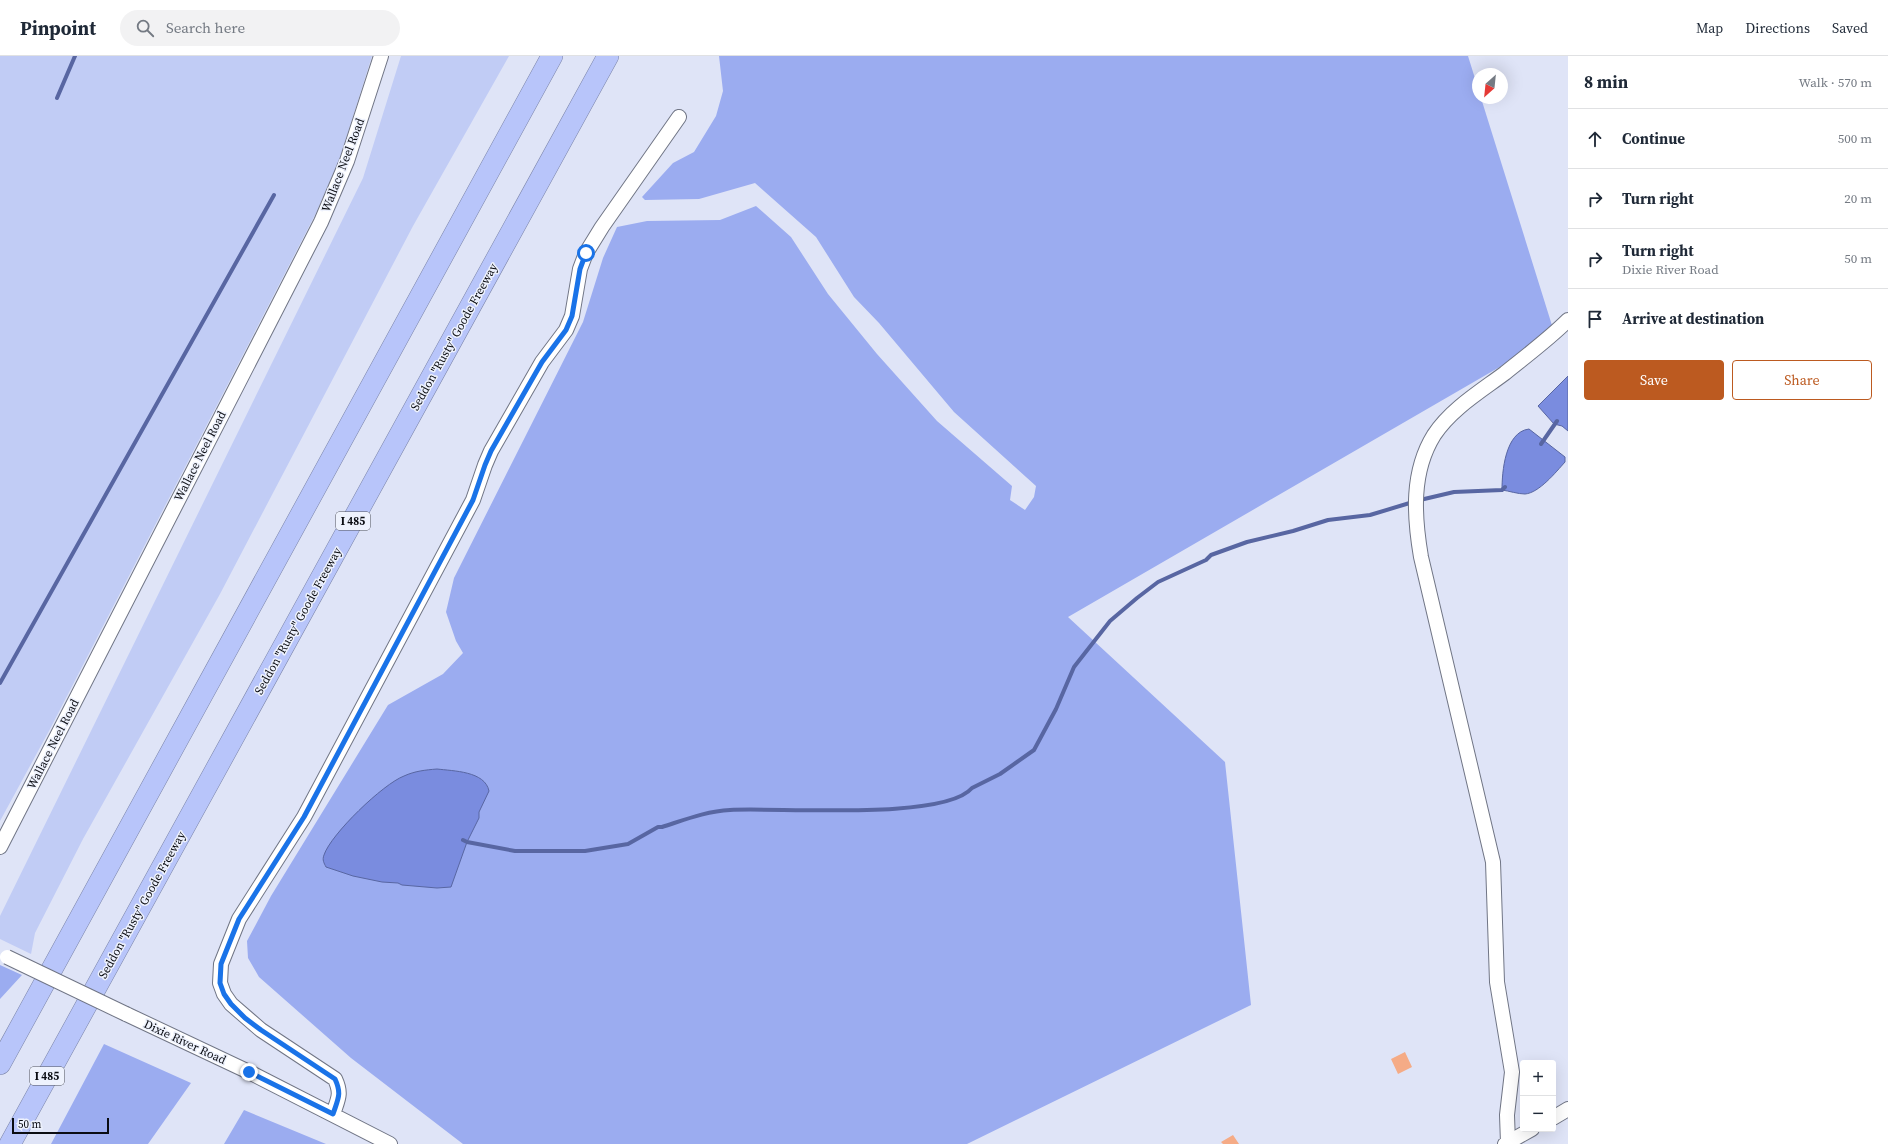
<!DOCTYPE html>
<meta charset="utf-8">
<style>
body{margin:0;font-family:"Source Serif 4",serif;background:#f2f2f3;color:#1f2937}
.controls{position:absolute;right:12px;bottom:12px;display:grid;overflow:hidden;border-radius:4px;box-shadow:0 4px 16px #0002}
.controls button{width:36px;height:36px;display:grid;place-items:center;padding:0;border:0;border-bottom:1px solid #e0e1e3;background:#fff;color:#1f2937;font:20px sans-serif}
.compass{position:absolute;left:1472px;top:12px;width:36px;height:36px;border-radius:50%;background:#fff;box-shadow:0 4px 16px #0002;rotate:207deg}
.scale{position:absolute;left:12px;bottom:10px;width:97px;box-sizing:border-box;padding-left:4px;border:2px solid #0a0c12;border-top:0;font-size:11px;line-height:14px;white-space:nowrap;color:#0a0c12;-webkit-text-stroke:3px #eef2fd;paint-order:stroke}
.stop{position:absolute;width:12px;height:12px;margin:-9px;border:3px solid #1a73e8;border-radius:50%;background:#fff}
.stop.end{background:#1a73e8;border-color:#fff;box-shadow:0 1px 4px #0008}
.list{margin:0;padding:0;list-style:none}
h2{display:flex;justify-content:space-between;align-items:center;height:52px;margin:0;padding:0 16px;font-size:17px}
h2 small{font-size:13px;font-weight:400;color:#747a83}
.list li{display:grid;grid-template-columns:26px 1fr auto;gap:12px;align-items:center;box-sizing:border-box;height:60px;padding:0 16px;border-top:1px solid #e0e1e3}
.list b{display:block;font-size:15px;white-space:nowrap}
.list p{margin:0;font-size:13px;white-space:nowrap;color:#747a83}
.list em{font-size:13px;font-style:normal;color:#747a83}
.actions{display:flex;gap:8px;padding:12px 16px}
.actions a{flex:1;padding:9px 0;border:1px solid #bc5a20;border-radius:4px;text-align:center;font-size:14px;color:#bc5a20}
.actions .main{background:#bc5a20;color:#fff}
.icon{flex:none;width:22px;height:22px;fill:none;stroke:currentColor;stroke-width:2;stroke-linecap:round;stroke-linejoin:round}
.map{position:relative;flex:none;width:1568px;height:1088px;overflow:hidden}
header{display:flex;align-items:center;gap:24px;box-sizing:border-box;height:56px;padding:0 20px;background:#fff;border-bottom:1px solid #e0e1e3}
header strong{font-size:19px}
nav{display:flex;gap:22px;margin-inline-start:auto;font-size:14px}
.search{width:280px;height:36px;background:#f2f2f3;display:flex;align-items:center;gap:10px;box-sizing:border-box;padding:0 14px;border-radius:22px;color:#747a83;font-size:15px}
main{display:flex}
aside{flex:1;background:#fff}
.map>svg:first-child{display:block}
.green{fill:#c1ccf5}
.forest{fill:#9bacf0}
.water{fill:#7a8cdf;stroke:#5866a2}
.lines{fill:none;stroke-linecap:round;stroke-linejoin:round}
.stream{stroke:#5866a2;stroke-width:4}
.building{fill:#f5ab86}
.minor-casing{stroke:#707585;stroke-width:16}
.highway-casing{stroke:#7b84a9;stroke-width:22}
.minor{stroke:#fff;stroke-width:14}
.highway{stroke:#b8c5fa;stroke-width:21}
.minor-bridge-casing{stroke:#707585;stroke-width:16;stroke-linecap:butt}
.minor-bridge{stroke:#fff;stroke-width:14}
.route{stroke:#1a73e8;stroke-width:5}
.labels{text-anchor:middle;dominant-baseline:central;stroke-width:3;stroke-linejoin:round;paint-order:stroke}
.shield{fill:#eef2fd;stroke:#4e5158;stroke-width:1}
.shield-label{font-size:11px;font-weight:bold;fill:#0a0c12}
.street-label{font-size:12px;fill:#0a0c12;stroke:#eef2fd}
</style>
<header>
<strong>Pinpoint</strong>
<div class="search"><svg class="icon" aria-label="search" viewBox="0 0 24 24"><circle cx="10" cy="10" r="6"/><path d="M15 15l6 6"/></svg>Search here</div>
<nav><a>Map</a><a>Directions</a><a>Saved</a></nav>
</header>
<main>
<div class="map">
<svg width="1568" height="1088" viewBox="0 0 1568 1088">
<rect width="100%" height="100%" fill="#dfe4f7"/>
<!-- green -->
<path class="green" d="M0,0H372L340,102L316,157L49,675L0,765Z
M401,0H509L413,170L220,538L83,783L35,877L31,898L0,883V860L363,122Z"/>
<!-- forest -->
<path class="forest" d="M719,0H1468L1478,32V42H1481L1555,279L1068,561L1225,706L1251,949L967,1088H463L351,1002L259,921L248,902L247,885L271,840L388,649L443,618L463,597L456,585L446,556L454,522L583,266L603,202L617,171L647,165L720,164L756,150L791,181L828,238L877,298L937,365L1012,430L1010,444L1025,454L1034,441L1036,430L954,356L879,267L854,241L816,181L755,127L699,143L645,144L642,141L673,107L694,96L716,60L723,35Z
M0,909L22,919L0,943Z
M104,988L191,1027L148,1088H51Z
M244,1054L326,1088H224Z"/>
<!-- water -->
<path class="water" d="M1568,320V375L1562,370L1554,368L1538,350Z
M1529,373L1565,401V406C1556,416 1539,437 1525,438C1518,438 1509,435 1502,434C1502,416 1505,376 1529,373Z
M437,713C453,715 485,715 489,735L479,756V762L467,786L451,831L437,832L402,829L398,827L382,826L353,820L326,811C324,807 322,804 324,799C331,778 383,728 404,720C415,715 425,714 437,713Z"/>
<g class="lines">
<!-- stream -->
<path class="stream" d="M57,42L75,0
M1541,388L1557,365
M1420,444L1454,436L1502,434L1505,431
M0,627L274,139
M463,784L467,786L515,795H585L628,788L658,771H662C684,764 707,755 730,754C776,751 944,765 972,732L1000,718L1034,694L1056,653L1074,611L1110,565L1137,542L1158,526L1206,504L1211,499L1247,486L1293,475L1328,464L1370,459L1413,446"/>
</g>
<!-- building -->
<path class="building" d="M1405,996L1412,1011L1398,1018L1391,1003Z
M1233,1079L1239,1088H1223L1221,1086Z"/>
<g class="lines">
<!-- minor casing -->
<g class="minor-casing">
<path id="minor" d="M0,791L321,166L347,105L381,0
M126,958L249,1016L390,1088
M333,1058C338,1043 342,1038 335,1023L261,974L231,948L224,938L220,927L221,908L239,863L304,761L473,444L485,409L491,395L542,306L566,274L572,260L580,213L586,197L602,171L679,61
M1553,1062L1568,1053
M1508,1087L1507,1059L1512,1016L1497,926L1493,806L1421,501C1414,460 1411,416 1434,379C1451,353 1481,335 1505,317C1526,300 1549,283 1568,264
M1505,1088L1532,1073"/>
</g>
<!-- highway casing -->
<g class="highway-casing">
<path id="highway" d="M0,1008L552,0
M10,1088L608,0"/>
</g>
<!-- minor -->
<use href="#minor" class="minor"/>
<!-- highway -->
<use href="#highway" class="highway"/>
<!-- minor-bridge casing -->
<g class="minor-bridge-casing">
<path id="minor-bridge" d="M7,901L126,958"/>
</g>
<!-- minor-bridge -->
<use href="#minor-bridge" class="minor-bridge"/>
</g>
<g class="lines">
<!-- route -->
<path class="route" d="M249,1016L333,1058C338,1043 342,1038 335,1023L261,974L245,962L231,948L224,938L220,927L221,908L239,863L304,761L473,444L485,409L491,395L542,306L566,274L572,260L580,213L586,197"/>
</g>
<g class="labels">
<!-- shield labels -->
<g class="shield">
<rect x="336" y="456" width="34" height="18" rx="3"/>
<rect x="30" y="1011" width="34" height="18" rx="3"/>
</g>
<g class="shield-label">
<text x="353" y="465">I 485</text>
<text x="47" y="1020">I 485</text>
</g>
<!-- street labels -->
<g class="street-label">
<text transform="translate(343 109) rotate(-69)">Wallace Neel Road</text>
<text transform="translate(454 281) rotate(-61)">Seddon "Rusty" Goode Freeway</text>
<text transform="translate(200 400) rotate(-63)">Wallace Neel Road</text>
<text transform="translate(298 565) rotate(-61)">Seddon "Rusty" Goode Freeway</text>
<text transform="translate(53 688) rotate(-63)">Wallace Neel Road</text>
<text transform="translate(142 849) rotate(-61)">Seddon "Rusty" Goode Freeway</text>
<text transform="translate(185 986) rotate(25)">Dixie River Road</text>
</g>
</g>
</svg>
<div class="controls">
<button>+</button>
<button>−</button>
</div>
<svg class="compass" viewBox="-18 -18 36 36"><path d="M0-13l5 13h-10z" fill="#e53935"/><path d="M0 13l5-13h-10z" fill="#747a83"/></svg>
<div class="scale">50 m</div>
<div class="stop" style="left:586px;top:197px"></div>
<div class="stop end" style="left:249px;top:1016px"></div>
</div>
<aside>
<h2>8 min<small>Walk · 570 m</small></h2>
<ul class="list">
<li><svg class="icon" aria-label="ahead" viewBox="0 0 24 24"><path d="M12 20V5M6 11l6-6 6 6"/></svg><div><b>Continue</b></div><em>500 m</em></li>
<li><svg class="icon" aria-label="right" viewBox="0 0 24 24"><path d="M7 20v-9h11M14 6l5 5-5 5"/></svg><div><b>Turn right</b></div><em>20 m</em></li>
<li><svg class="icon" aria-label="right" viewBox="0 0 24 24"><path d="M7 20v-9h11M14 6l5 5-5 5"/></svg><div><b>Turn right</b><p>Dixie River Road</p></div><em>50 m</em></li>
<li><svg class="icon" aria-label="arrive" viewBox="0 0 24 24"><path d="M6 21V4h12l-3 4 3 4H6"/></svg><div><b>Arrive at destination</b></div></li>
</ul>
<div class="actions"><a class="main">Save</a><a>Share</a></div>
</aside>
</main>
